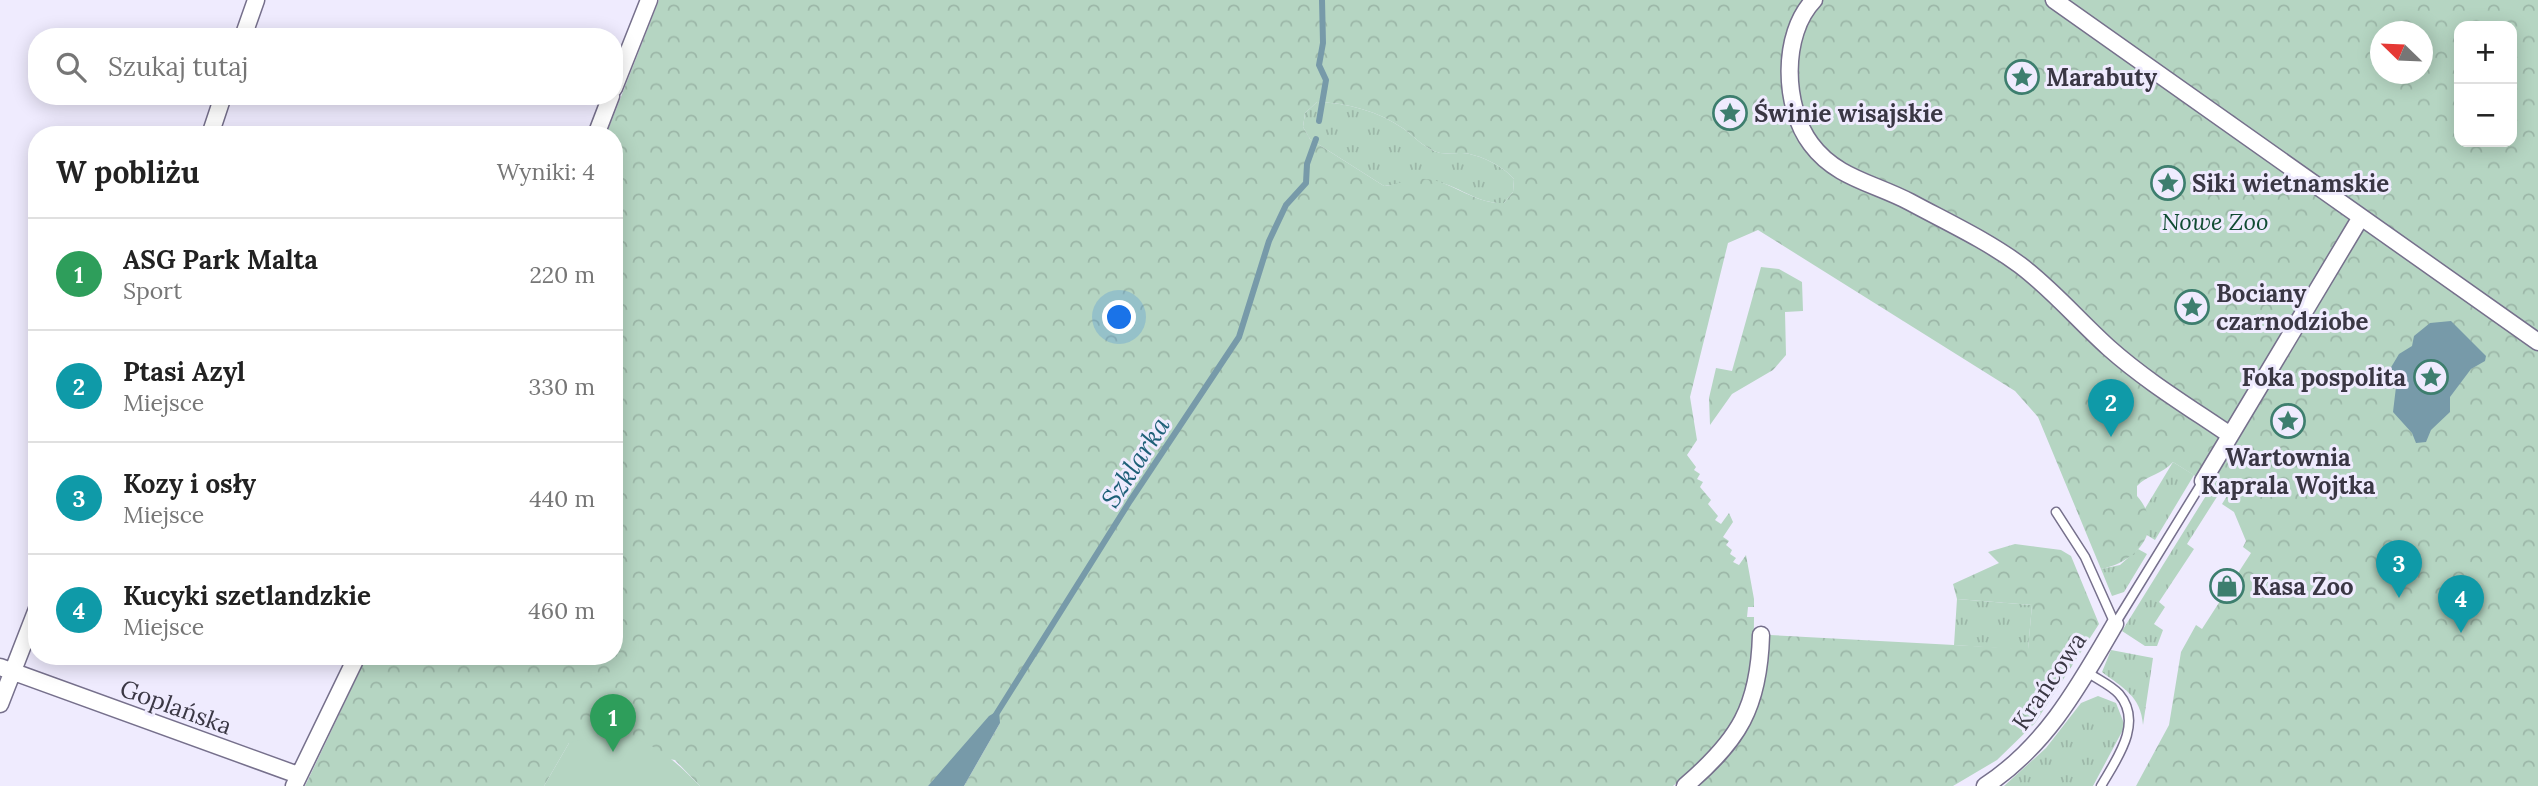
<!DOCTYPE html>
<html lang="pl">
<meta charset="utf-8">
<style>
body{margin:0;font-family:Lora,serif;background:#f6f6f6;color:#222}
.controls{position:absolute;right:21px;top:21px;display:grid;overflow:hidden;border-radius:14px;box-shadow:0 4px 18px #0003}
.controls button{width:63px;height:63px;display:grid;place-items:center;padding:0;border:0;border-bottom:2px solid #e0e0e0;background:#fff;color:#222;font:35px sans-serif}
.compass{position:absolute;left:2370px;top:21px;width:63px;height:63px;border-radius:50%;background:#fff;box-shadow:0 4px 18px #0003;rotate:293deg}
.you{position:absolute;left:1120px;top:318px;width:24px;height:24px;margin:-18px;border:5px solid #fff;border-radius:50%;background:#1a73e8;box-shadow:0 0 0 10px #1a73e833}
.badge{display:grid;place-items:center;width:46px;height:46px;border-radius:50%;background:#b45309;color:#fff;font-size:23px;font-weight:700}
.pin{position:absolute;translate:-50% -58px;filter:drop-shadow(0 2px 4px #0008)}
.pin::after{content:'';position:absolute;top:37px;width:24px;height:21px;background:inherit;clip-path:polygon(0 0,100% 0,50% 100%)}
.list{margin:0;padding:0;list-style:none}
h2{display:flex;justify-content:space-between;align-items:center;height:91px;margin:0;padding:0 28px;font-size:30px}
h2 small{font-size:23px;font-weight:400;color:#767676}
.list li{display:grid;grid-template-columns:46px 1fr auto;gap:21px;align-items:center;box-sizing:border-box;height:112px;padding:0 28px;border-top:2px solid #e0e0e0}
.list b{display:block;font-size:26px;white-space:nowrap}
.list p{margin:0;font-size:23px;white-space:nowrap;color:#767676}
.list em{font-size:23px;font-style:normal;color:#767676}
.icon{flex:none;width:38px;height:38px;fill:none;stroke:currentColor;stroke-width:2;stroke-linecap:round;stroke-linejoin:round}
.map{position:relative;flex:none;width:2538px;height:786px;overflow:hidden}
.search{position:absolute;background:#fff;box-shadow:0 4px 18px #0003;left:28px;top:28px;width:595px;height:77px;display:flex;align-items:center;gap:18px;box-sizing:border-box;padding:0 24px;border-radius:28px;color:#767676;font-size:26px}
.panel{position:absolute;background:#fff;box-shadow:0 4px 18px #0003;left:28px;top:126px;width:595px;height:539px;border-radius:28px}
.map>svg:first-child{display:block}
.grass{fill:url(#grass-tufts)}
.forest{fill:url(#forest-crowns);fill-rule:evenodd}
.pitch{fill:#b5d5c2}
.water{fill:#779aa9}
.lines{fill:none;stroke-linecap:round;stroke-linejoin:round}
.stream{stroke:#779aa9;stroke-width:6}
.lane-casing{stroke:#76708c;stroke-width:11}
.street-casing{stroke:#76708c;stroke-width:19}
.lane{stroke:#fff;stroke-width:8}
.street{stroke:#fff;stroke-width:16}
.labels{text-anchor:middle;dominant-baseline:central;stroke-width:6;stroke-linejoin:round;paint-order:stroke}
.poi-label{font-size:24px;font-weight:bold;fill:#3a3744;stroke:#efebfe;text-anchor:start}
.park-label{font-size:24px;font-style:italic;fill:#104c33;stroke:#efebfe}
.street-label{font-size:24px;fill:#3a3744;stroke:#efebfe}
.water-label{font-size:26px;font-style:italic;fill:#1e6078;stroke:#efebfe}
</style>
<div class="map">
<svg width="2538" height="786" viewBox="0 0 2538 786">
<defs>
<pattern id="grass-tufts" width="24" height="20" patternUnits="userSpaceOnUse" patternTransform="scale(1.75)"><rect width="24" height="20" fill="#b5d5c2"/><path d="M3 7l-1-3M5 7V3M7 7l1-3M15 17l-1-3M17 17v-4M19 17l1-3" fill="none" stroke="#9cb7a8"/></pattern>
<pattern id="forest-crowns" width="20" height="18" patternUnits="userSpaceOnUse" patternTransform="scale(1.75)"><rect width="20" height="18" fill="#b5d5c2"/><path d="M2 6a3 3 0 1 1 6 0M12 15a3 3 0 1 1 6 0" fill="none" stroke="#9cb7a8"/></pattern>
</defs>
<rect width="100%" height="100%" fill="#efebfe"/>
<!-- grass -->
<path class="grass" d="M1317,102C1348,103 1378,111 1404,129C1416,138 1425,149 1440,153C1447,154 1455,153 1462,153C1479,154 1503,166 1514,179L1513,192L1504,203C1480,204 1466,191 1445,184C1419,176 1409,184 1384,186L1310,139L1303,127L1305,113Z
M2173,462L2194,475L2155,540L2137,529V522Z
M2212,486L2220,492L2187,544L2194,549L2159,602L2165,607L2154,624L2163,630L2157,646H2145L2122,631Z
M2138,549L2147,554L2124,592L2112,596L2101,569L2120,565Z
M1957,599L2032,605L2028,650L1954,645Z
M2111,650L2153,658L2143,725C2141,696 2123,688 2102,672Z
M2098,696L2116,703L2125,726L2093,786H2004L2046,748L2081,703Z"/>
<!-- forest -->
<path class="forest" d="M659,0H2538V786H2136L2169,725L2181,652L2196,625L2202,629L2251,553L2243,547L2246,541L2234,512L2222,504L2227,496L2173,462C2163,474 2147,475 2137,486V496C2166,529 2137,562 2101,569L2038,417L2015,391L1758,230L1728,243L1690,397L1697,440L1687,455L1696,467L1694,470L1700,474L1697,479L1703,482L1700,487L1711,500L1708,504L1718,516L1715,520L1721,524L1729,513L1733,522L1723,537L1729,541L1726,545L1732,550L1730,554L1736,558L1733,562L1739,565L1746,555L1754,599V607H1748L1747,617H1754C1754,703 1738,731 1673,786H964L1000,723L928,786H700L675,760L569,743L544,786H305L367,656H614V135H606ZM2459,26H2512V142H2459ZM2380,32H2422V74H2380ZM1317,102C1348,103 1378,111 1404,129C1416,138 1425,149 1440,153C1447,154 1455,153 1462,153C1479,154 1503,166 1514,179L1513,192L1504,203C1472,205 1448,176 1417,179C1406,180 1395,185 1384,186L1310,139L1303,127L1305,113Z
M1761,267L1779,269L1802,282L1803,311L1785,312L1786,355L1773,370L1732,394L1710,425L1709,398L1716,368L1732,371Z
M2015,544L2061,550L2071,556L2099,624L2035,723L1997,760L1953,786H1698C1749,739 1767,705 1770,635L2028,649L2032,605L1957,599L1953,584L1999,563L1988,552Z"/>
<!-- pitch -->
<path class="pitch" d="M612,731C656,744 668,754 700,786H544L569,743Z"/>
<!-- water -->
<path class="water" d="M2451,321L2486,356L2485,361L2471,369L2450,397V412L2431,430L2426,442L2416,443L2412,433L2393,412L2396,387L2390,369L2399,354L2412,346L2414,336L2430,323Z
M999,710L1000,723L964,786H928L989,716Z"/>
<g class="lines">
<!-- stream -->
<path class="stream" d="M1319,121L1326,80L1319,65L1323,43L1322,0
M995,716L1130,501L1239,337L1269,241L1286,205L1306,183L1307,164L1316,139"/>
<!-- lane casing -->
<g class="lane-casing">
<path id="lane" d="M2056,512L2085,557L2115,624
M2115,624L2203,481
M2087,672C2097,679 2111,685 2119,694C2144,723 2116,760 2101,786"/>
</g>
<!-- street casing -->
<g class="street-casing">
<path id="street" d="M1814,0C1781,34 1783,107 1811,144C1836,178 1874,183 1910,202C1947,222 1986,240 2020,265C2052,289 2079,321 2109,348C2146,381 2189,407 2230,435
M2054,0L2538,342
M243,37L256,0
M614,88L649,0
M210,135L223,96
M596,135L611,96
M2203,481L2361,217
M0,667L298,775
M0,704L37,609
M294,786L357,656
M1685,786C1739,740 1759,707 1761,635
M1985,786C2046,746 2079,686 2115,624"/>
</g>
<!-- lane -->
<use href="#lane" class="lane"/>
<!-- street -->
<use href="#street" class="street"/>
</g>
<!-- icons -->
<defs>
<g id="sight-ring" transform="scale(1.75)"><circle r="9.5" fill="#efebfe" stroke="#3d7e6e" stroke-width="1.5"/><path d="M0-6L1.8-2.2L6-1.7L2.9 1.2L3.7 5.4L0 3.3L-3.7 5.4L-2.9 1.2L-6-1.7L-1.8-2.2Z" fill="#3d7e6e"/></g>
<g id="shop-ring" transform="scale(1.75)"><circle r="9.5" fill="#efebfe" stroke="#3d7e6e" stroke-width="1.5"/><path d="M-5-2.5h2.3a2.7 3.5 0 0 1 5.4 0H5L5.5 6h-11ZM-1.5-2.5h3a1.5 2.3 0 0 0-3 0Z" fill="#3d7e6e"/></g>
</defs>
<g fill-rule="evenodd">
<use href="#sight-ring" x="2022" y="77"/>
<use href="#sight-ring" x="1730" y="113"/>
<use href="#sight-ring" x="2168" y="183"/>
<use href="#sight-ring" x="2192" y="307"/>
<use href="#sight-ring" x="2431" y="377"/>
<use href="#sight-ring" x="2288" y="421"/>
<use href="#shop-ring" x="2227" y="586"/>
</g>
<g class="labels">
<!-- poi labels -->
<g class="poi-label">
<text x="2046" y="77">Marabuty</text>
<text x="1754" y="113">Świnie wisajskie</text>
<text x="2192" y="183">Siki wietnamskie</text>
<text x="2216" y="293">Bociany<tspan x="2216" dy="28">czarnodziobe</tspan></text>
<text x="2406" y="377" text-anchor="end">Foka pospolita</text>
<text x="2288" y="457" text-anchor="middle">Wartownia<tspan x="2288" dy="28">Kaprala Wojtka</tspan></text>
<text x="2252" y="586">Kasa Zoo</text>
</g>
<!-- park labels -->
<g class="park-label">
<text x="2215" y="221">Nowe Zoo</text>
</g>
<!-- street labels -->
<g class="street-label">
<text transform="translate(2049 681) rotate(-56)">Krańcowa</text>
<text transform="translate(176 707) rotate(20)">Goplańska</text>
</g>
<!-- water labels -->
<g class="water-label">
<text transform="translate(1135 462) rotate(-57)">Szklarka</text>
</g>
</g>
</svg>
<div class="controls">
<button>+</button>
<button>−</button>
</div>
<svg class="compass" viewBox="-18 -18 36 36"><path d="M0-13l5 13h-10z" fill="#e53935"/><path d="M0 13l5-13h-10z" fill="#767676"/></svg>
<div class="you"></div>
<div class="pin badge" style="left:613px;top:752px;background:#2e9e5b">1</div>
<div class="pin badge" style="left:2111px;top:437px;background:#0f9aa8">2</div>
<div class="pin badge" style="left:2399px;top:598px;background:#0f9aa8">3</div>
<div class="pin badge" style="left:2461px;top:633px;background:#0f9aa8">4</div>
<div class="search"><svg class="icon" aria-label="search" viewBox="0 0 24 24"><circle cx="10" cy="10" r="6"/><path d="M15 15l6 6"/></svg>Szukaj tutaj</div>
<section class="panel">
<h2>W pobliżu<small>Wyniki: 4</small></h2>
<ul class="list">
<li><span class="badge" style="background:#2e9e5b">1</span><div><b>ASG Park Malta</b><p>Sport</p></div><em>220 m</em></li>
<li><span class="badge" style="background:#0f9aa8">2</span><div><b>Ptasi Azyl</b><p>Miejsce</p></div><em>330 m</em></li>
<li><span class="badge" style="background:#0f9aa8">3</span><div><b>Kozy i osły</b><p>Miejsce</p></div><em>440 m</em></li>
<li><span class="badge" style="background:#0f9aa8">4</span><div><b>Kucyki szetlandzkie</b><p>Miejsce</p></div><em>460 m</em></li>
</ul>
</section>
</div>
